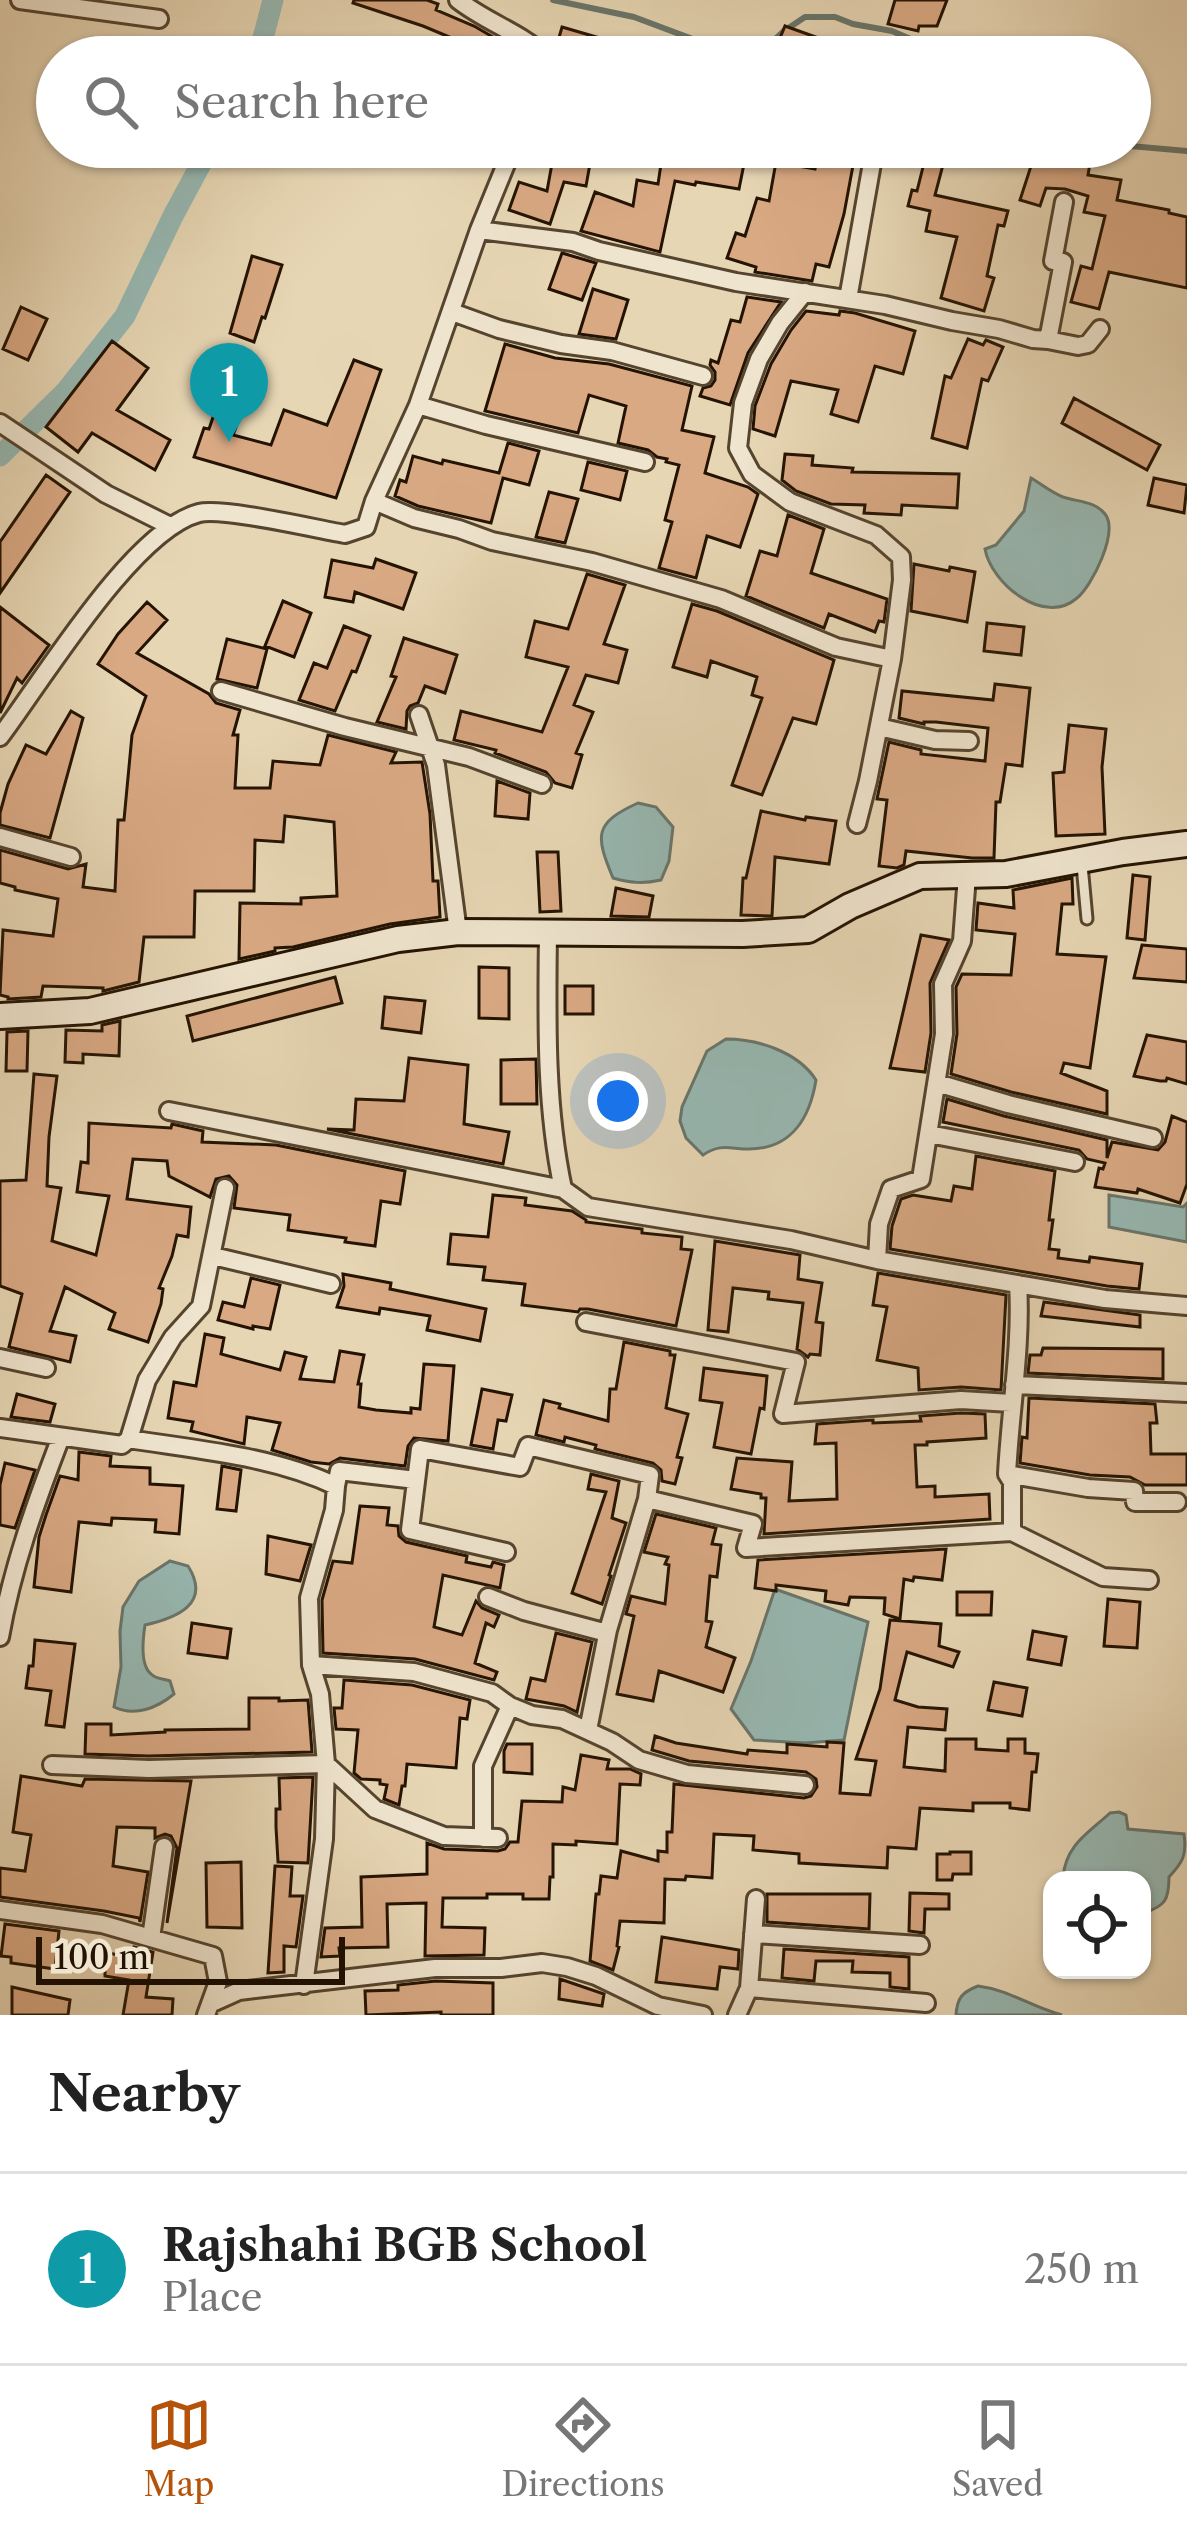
<!DOCTYPE html>
<style>
body{margin:0;font-family:"Libre Caslon Text",serif;background:#f2f2f2;color:#222}
.controls{position:absolute;right:36px;bottom:36px;display:grid;overflow:hidden;border-radius:24px;box-shadow:0 3px 9px #0004}
.controls button{width:108px;height:108px;display:grid;place-items:center;padding:0;border:0;border-bottom:3px solid #e0e0e0;background:#fff;color:#222;font:60px sans-serif}
.scale{position:absolute;left:36px;bottom:30px;width:309px;box-sizing:border-box;padding-left:12px;border:6px solid #241302;border-top:0;font-size:33px;line-height:42px;white-space:nowrap;color:#241302;-webkit-text-stroke:9px #efe4ce;paint-order:stroke}
.you{position:absolute;left:618px;top:1101px;width:42px;height:42px;margin:-30px;border:9px solid #fff;border-radius:50%;background:#1a73e8;box-shadow:0 0 0 18px #1a73e833}
.badge{display:grid;place-items:center;width:78px;height:78px;border-radius:50%;background:#b45309;color:#fff;font-size:39px;font-weight:700}
.pin{position:absolute;translate:-50% -99px;filter:drop-shadow(0 3px 6px #0008)}
.pin::after{content:'';position:absolute;top:63px;width:42px;height:36px;background:inherit;clip-path:polygon(0 0,100% 0,50% 100%)}
.list{margin:0;padding:0;list-style:none}
h2{display:flex;justify-content:space-between;align-items:center;height:156px;margin:0;padding:0 48px;font-size:51px}
h2 small{font-size:39px;font-weight:400;color:#767676}
.list li{display:grid;grid-template-columns:78px 1fr auto;gap:36px;align-items:center;box-sizing:border-box;height:192px;padding:0 48px;border-top:3px solid #e0e0e0}
.list b{display:block;font-size:45px;white-space:nowrap}
.list p{margin:0;font-size:39px;white-space:nowrap;color:#767676}
.list em{font-size:39px;font-style:normal;color:#767676}
.icon{flex:none;width:66px;height:66px;fill:none;stroke:currentColor;stroke-width:2;stroke-linecap:round;stroke-linejoin:round}
.map{position:relative;flex:none;width:1187px;height:2015px;overflow:hidden}
.search{position:absolute;background:#fff;box-shadow:0 3px 9px #0004;left:36px;right:36px;top:36px;height:132px;display:flex;align-items:center;gap:30px;box-sizing:border-box;padding:0 42px;border-radius:66px;color:#767676;font-size:45px}
.sheet{height:348px;background:#fff}
nav{display:flex;justify-content:space-around;align-items:center;box-sizing:border-box;height:168px;border-top:3px solid #e0e0e0;background:#fff;font-size:33px;color:#767676}
nav a{display:grid;justify-items:center;gap:6px}
nav .on{color:#b45309}
.map>svg:first-child{display:block}
.water{fill:#97b8b2;stroke:#69766c;stroke-width:3}
.lines{fill:none;stroke-linecap:round;stroke-linejoin:round}
.stream{stroke:#69766c;stroke-width:6}
.canal{stroke:#97b8b2;stroke-width:21}
.building{fill:#d9a984;stroke:#241302;stroke-width:3}
.lane-casing{stroke:#55442e;stroke-width:15}
.street-casing{stroke:#55442e;stroke-width:22}
.secondary-casing{stroke:#241302;stroke-width:30}
.lane{stroke:#efe4ce;stroke-width:9}
.street{stroke:#efe4ce;stroke-width:16}
.secondary{stroke:#efe4ce;stroke-width:24}
</style>
<div class="map">
<svg width="1187" height="2015" viewBox="0 0 1187 2015">
<rect width="100%" height="100%" fill="#e7d6b4"/>
<filter id="stains"><feTurbulence type="fractalNoise" baseFrequency=".00167" numOctaves="4"/><feColorMatrix values="0 0 0 0 .2 0 0 0 0 .09 0 0 0 0 .02 0 0 0 .5 -.17"/></filter>
<radialGradient id="worn" r=".72"><stop offset=".6" stop-color="#630" stop-opacity="0"/><stop offset="1" stop-color="#630" stop-opacity=".3"/></radialGradient>
<!-- water -->
<path class="water" d="M1031,478C1041,484 1052,493 1063,497C1078,502 1095,501 1105,514C1119,532 1092,586 1077,598C1044,627 991,583 985,549L996,545L1024,511Z
M638,803L656,807L673,827L669,861L661,880C643,884 630,883 613,878C595,835 594,823 638,803Z
M726,1039C758,1039 798,1052 816,1080C810,1117 792,1149 749,1149C730,1149 721,1143 703,1155L686,1138L680,1121L682,1107L707,1051Z
M1109,1195L1183,1207L1187,1203V1242L1109,1227Z
M170,1561L188,1566C212,1604 176,1618 145,1625C143,1638 140,1665 151,1674C156,1679 164,1679 170,1681L174,1694C157,1708 135,1717 114,1707L121,1667L120,1631L123,1607L139,1581Z
M775,1589L868,1622L844,1740L805,1743L754,1740L731,1709L751,1661Z
M1119,1812L1126,1815L1128,1829L1184,1834C1187,1855 1183,1862 1169,1877C1169,1900 1165,1906 1144,1913L1142,1880H1064L1063,1877C1066,1845 1087,1834 1110,1813Z
M978,1986C1010,1990 1031,2007 1062,2015H956C957,1997 963,1992 978,1986Z"/>
<g class="lines">
<!-- stream -->
<path class="stream" d="M553,0L634,17L698,41L761,52L784,31L805,17H835L853,24L892,31L952,57
M1130,146L1187,151"/>
<!-- canal -->
<path class="canal" d="M258,57L273,0
M0,456L66,391L125,316L173,216L210,147"/>
</g>
<!-- building -->
<path class="building" d="M354,0H427L438,4L436,10L474,26L527,57H497L423,26L353,3Z
M895,0H947L937,26H919L918,31L888,24Z
M785,26L866,55L865,57H825L780,38Z
M562,27L617,43L618,39L665,51L664,57H560L556,48Z
M555,147H593L586,186L564,182L550,224L509,210L519,182L547,191Z
M709,147H768L763,164L745,159L739,189L696,182L695,185L675,181L660,252L581,231L595,192L633,206L637,180L658,184L663,151L707,158Z
M819,147H843L845,155L854,160L844,214L829,267L816,264L812,281L755,272L756,267L727,258L736,233L745,236L757,198L769,201L776,162L815,169Z
M928,147H944L941,160L944,161L935,195L1008,211L1004,226L998,225L987,276L994,278L984,311L941,298L957,237L926,231L930,211L908,206L912,190L917,191Z
M990,147H1036L1091,158L1088,175L1121,180L1117,200L1169,210V213L1187,217V288L1109,272L1099,309L1071,302L1081,266L1092,269L1105,216L1084,212L1088,196L1065,189L1046,188L1040,206L1020,200L1032,163L990,156Z
M562,253L596,263L582,300L549,289Z
M252,256L282,265L265,318L262,317L254,342L230,333Z
M593,289L628,300L616,339L579,334Z
M747,297L781,302L748,353L730,405L700,396L703,388L711,386L715,380V372L710,365L711,360L718,363L731,320L740,322Z
M21,307L47,319L28,360L3,349Z
M806,311L839,315L840,311L855,313L915,331L903,374L875,366L858,422L831,414L838,390L791,381L775,436L753,429L755,406L771,364L791,330Z
M968,339L983,345L986,340L1003,347L988,381L982,379L967,448L932,438L945,376L951,378Z
M112,341L148,368L117,410L170,440L155,470L92,433L78,452L46,427Z
M505,344L555,358L609,364L692,386L682,430L714,437L705,473L748,487L758,494L740,547L707,536L696,578L659,568L672,522L665,520L679,465L666,462L667,459L657,457L648,450L618,443L626,406L589,395L578,433L485,411Z
M354,360L381,370L336,498L194,457L204,428L209,429L223,388L248,397L233,435L271,445L284,410L327,425Z
M1074,398L1160,445L1147,470L1062,423Z
M508,443L539,451L529,485L503,478L491,523L418,506L395,496L400,480L406,482L413,456L442,464L443,460L499,473Z
M785,454L813,456L812,465L853,468L852,472L959,474L957,508L902,505L901,515L864,513L865,505L831,504L796,491L782,480Z
M588,462L627,471L620,500L581,490Z
M46,475L70,492L0,593V542Z
M1154,478L1187,485L1184,513L1148,505Z
M549,492L578,499L565,543L536,537Z
M788,515L824,529L811,573L887,599L884,622L879,621L875,632L829,614L824,628L746,596L760,551L777,556Z
M376,559L416,573L403,609L355,592L353,602L325,597L332,560L373,568Z
M914,564L949,571L950,567L975,572L967,622L911,611Z
M587,574L625,585L604,644L627,650L618,683L586,675L574,705L593,712L576,753L582,755L572,788L555,783L546,772L495,753L496,750L454,740L461,711L542,732L568,667L526,657L535,621L568,629Z
M283,601L311,613L294,657L265,646Z
M147,602L167,620L137,653L209,694L216,703L240,710L233,735H238L235,788H270L273,761L320,765L328,735L396,752L391,763L422,762L430,814L433,881H438L440,917L390,924L293,947L275,948V951L239,959L240,903L301,904V898L337,896L334,822L285,816L283,842L255,840L254,891H195L194,937H144L139,982L103,991V988L43,986L41,997L8,999V997L0,995L3,930L53,936L58,899L15,890V887L0,883V850L68,869L86,864L83,887L115,891L118,820H124L132,735L146,696L98,664L118,634Z
M692,604L717,611L834,660L816,724L793,718L762,795L732,785L762,698L752,695L757,677L711,661L707,677L673,667Z
M0,607L49,645L22,683L17,678L0,713Z
M987,623L1024,627L1021,655L984,651Z
M344,626L370,636L356,672L352,671L335,711L299,700L314,663L327,668Z
M404,638L457,655L445,693L425,686L418,703L410,706L407,711L406,729L377,722L396,677L391,676Z
M227,639L267,649L257,688L217,679Z
M995,684L1030,688L1022,766L1006,764L1000,802H996L994,858H972L906,851L904,865L897,868L879,866L887,800L877,799L889,742L921,750V754L985,761L988,728L936,722H924V724L899,718L902,691L993,700Z
M71,711L83,718L50,838L0,825V813L8,784L26,745L46,754Z
M1069,725L1106,729L1102,767L1105,834L1056,836L1053,773L1064,772Z
M497,781L530,793L528,819L495,816Z
M761,811L805,820L806,817L836,821L829,864L775,857L772,916L741,915L743,878H746Z
M537,852H558L561,911L540,912Z
M1133,875L1150,877L1145,940L1127,938Z
M1072,878L1073,904H1062L1057,954L1106,957L1090,1068L1064,1063L1061,1073L1107,1091V1114L1011,1092L951,1074L957,1034L956,987L962,974L1011,975L1015,934L976,930L978,903L1014,908L1013,890Z
M616,888L653,896L649,917L611,916Z
M921,935L949,940L930,983L931,1033L925,1072L890,1068Z
M1142,945L1187,949V982L1134,978Z
M479,967L509,968V1019L479,1018Z
M335,977L342,1003L193,1041L187,1016Z
M565,986H593V1014H565Z
M385,997L425,1001L421,1033L382,1028Z
M120,1021L119,1056L83,1054V1063L65,1062L66,1030L102,1031V1025Z
M28,1031L27,1071H6L7,1032Z
M1147,1035L1187,1042V1084L1167,1078L1166,1081H1160L1134,1076Z
M409,1058L468,1065L464,1124L509,1132L503,1164L327,1129L354,1130L356,1099L404,1101Z
M536,1059L537,1104H501V1060Z
M34,1074L57,1076L49,1137L47,1186L61,1188L52,1241L96,1255L109,1196L77,1192L81,1162L88,1163L89,1123L171,1128L172,1124L203,1131L202,1142L276,1145L405,1171L400,1204L381,1201L375,1246L345,1242L346,1238L288,1230L290,1215L234,1208L237,1185L229,1176L216,1179L210,1197L169,1176L167,1161L133,1159L127,1199L191,1207L188,1237L177,1235L172,1256L159,1288L163,1289L161,1304L148,1342L109,1329L115,1313L65,1287L50,1331L76,1336L70,1362L9,1347L22,1294L0,1286V1181L26,1180Z
M947,1099L1004,1116L1107,1140V1158L1112,1142L1158,1150L1165,1142L1172,1116L1187,1122V1184L1180,1203L1138,1189L1137,1193L1095,1187L1099,1168L1103,1169L1105,1163L1087,1159L1079,1150L943,1122Z
M976,1156L1055,1171L1049,1220H1053L1049,1249L1059,1250L1058,1258L1089,1262L1090,1257L1142,1264L1139,1289L1107,1286L890,1249L892,1226L901,1199L913,1195L951,1201L954,1186L972,1189Z
M493,1195L526,1198L525,1205L572,1211L586,1220V1222L642,1229V1233L682,1237L681,1249L692,1250L676,1326L588,1309H580L578,1312L522,1305L525,1284L483,1280L485,1267L448,1264L451,1234L488,1237Z
M715,1241L800,1255L798,1279L822,1283L816,1322L823,1323L820,1355L810,1354L808,1357L797,1349L803,1303L768,1299L769,1292L733,1288L728,1332L708,1330Z
M878,1273L1006,1295L1001,1390L961,1387L919,1390L918,1368L877,1360L887,1307L873,1305Z
M343,1274L391,1283L390,1289L486,1309L480,1341L427,1330L430,1316L380,1308L379,1314L337,1307L344,1286Z
M251,1278L280,1285L270,1329L253,1326V1329L218,1320L223,1302L244,1307Z
M1044,1302L1140,1315V1327L1041,1316Z
M205,1334L224,1338L221,1354L280,1370L285,1352L306,1357L300,1379L334,1382L340,1351L364,1355L358,1384H361L359,1407L376,1410L411,1413V1408L420,1409L424,1364L454,1366L448,1441L414,1438L408,1446L405,1466L340,1458L329,1464L311,1462L272,1450L280,1423L247,1417L244,1444L191,1431L193,1422L168,1418L174,1382L196,1386Z
M624,1342L670,1351V1355H675L666,1408L688,1414L677,1457L682,1458L675,1484L662,1481L661,1470L653,1463L595,1449L596,1445L565,1437L564,1442L536,1435L544,1400L560,1404L559,1408L608,1421L610,1389H616Z
M1043,1348L1163,1349V1379L1028,1373L1030,1355H1041Z
M704,1368L767,1376L764,1409L760,1408L751,1454L714,1447L722,1403L700,1400Z
M482,1389L512,1395L506,1421L498,1420L493,1449L471,1445Z
M17,1394L55,1404L50,1422L11,1417Z
M1029,1398L1155,1404L1157,1423H1150L1151,1454H1187V1485H1145L1130,1477L1090,1475L1020,1463L1022,1437L1027,1438Z
M961,1413L985,1414L986,1438L927,1442V1445H915L917,1487L935,1486V1497L989,1494L990,1519L764,1534L766,1498H761V1494L731,1489L737,1458L792,1462L789,1501L837,1499L836,1443L815,1444L817,1424L873,1420V1423L921,1421L920,1416Z
M79,1452L111,1456L110,1466L150,1468V1484L183,1486L179,1534L155,1532L156,1520L112,1518L111,1525L79,1522L71,1592L34,1587L39,1537L46,1515L60,1476L78,1480Z
M5,1463L35,1470L15,1528L0,1525V1485Z
M222,1466L241,1470L236,1511L217,1509Z
M591,1474L619,1481L612,1518L626,1523L609,1575L611,1576L602,1604L572,1593L606,1492L588,1489Z
M360,1506L389,1508L387,1525L398,1526L399,1536L406,1542L467,1556L466,1562L491,1567L493,1562L504,1565L500,1588L443,1575L434,1627L462,1635L476,1601L482,1608L499,1615L494,1627L486,1623L475,1663L497,1672L494,1680L415,1659L323,1653L322,1600L333,1561L352,1563Z
M656,1514L716,1528L712,1544L721,1545L717,1577L710,1576L706,1621L712,1622L706,1647L735,1658L723,1692L659,1671L653,1701L617,1694L634,1616L626,1614L631,1596L665,1604L669,1565L665,1564L668,1557L644,1552Z
M268,1536L311,1545L300,1581L266,1574Z
M946,1549L942,1580L914,1577L913,1581L904,1579L900,1619L884,1614L885,1598L850,1597L848,1605L825,1601L826,1591L776,1585V1591L755,1588L758,1560Z
M957,1592H992L991,1615H957Z
M1108,1599L1140,1602L1137,1648L1104,1646Z
M890,1620L941,1624L939,1646L959,1652L953,1667L907,1652L895,1700L918,1707L947,1709L945,1730L908,1727L904,1767L945,1771L946,1739H976V1749L1008,1751V1739H1025V1753L1038,1754L1036,1772H1032L1029,1810L1010,1808V1803H973V1811L920,1808L916,1849L888,1847L887,1868L799,1863V1854L753,1850L754,1836L714,1834L712,1878L686,1876L685,1880L665,1879L664,1923L620,1921L617,1946L619,1947L613,1970L590,1961L596,1894H599L601,1876L617,1878L621,1851L658,1861V1851L667,1852V1832H672L674,1784L804,1798L811,1796L817,1787L816,1779L806,1772L689,1761L652,1750L655,1736L676,1743L747,1754L748,1750L787,1753V1744L827,1747V1742L844,1743L840,1793L870,1795L876,1761L856,1759L880,1689Z
M192,1623L231,1629L227,1658L188,1653Z
M1033,1631L1066,1637L1061,1665L1028,1659Z
M556,1633L592,1642L577,1712L564,1706L526,1699L531,1678L545,1681Z
M35,1640L75,1644L64,1727L46,1725L51,1691L26,1688L29,1666H33Z
M344,1680L412,1685L470,1700L467,1719L460,1718L456,1768L407,1764L405,1786H402L399,1805L384,1799L387,1785L380,1784V1780L361,1779L354,1773L358,1730L336,1729L334,1708H342Z
M994,1682L1027,1688L1022,1716L988,1710Z
M249,1698H279V1701L308,1700L312,1752L149,1756L85,1754L86,1724H111V1735L165,1732V1730L249,1729Z
M507,1744H532V1774L504,1772V1751Z
M581,1755L609,1760L607,1769H630L641,1774L640,1785L620,1784L617,1844L576,1841V1845L553,1844V1877H550L549,1899H523V1894H487V1898H443L442,1927L485,1928L484,1955L425,1956L426,1903L387,1904L388,1947L339,1948L340,1956L321,1957L325,1928L362,1927L361,1877L427,1874V1843L444,1849L498,1851L505,1849L510,1842H518L522,1801L562,1802L563,1787L575,1790Z
M21,1776L82,1786L85,1779L191,1781L167,1923L177,1848L171,1836L165,1834L155,1838V1828L117,1827L113,1866L148,1872L140,1922L139,1918L104,1911L0,1897V1868L25,1871L31,1835L13,1832Z
M313,1777L308,1863L278,1862L276,1827V1809H280L279,1778Z
M950,1852H971V1874H953L952,1880H937V1854H950Z
M241,1862L242,1928L207,1927L206,1863Z
M275,1866L292,1867L290,1896H303L296,1947L284,1946V1972L268,1973Z
M910,1893L949,1894V1909H925L924,1933L909,1931Z
M767,1894H870L869,1929L767,1922Z
M5,1924L59,1931L55,1969L11,1963V1957L1,1956Z
M662,1937L739,1950L738,1969L720,1967L717,1989L656,1982Z
M134,1947L153,1952L146,1997L173,1999L172,2015H123L129,1980L105,1976V1969L107,1953L132,1957Z
M784,1949L909,1957V1989L890,1987V1973L852,1972L853,1961H816L814,1981L782,1978Z
M560,1979L604,1994L602,2006L559,1999Z
M436,1981L493,1983V2015H441V2012L366,2015L365,1991L398,1990V1985Z
M12,1987L70,2000L68,2015H12Z"/>
<g class="lines">
<!-- lane casing -->
<g class="lane-casing">
<path id="lane" d="M1082,865L1087,919"/>
</g>
<!-- street casing -->
<g class="street-casing">
<path id="street" d="M20,0L159,19
M458,0C486,22 521,33 547,57
M479,230L573,242L599,251L736,282L885,305L952,321L999,329L1033,339L1048,340L1063,262L1053,261L1064,202
M848,299L874,152L855,147
M452,312L499,329L561,344L612,351L703,376
M1048,340L1078,346L1088,344L1100,329
M418,405L486,425L645,462
M0,423L106,494L168,525
M374,501L414,518L459,529L492,541L592,562L721,599L836,647L892,659L902,580L901,557L876,535L790,502L752,474L738,448L743,403L759,359L780,323L805,292
M221,691L345,727L469,757L542,784
M419,715L436,765L458,932
M879,727L935,740L969,741
M0,737C43,680 133,530 199,513C222,507 316,529 345,534L366,527L374,501L418,405L479,230L513,147
M857,824L868,781L892,659
M0,837L71,857
M548,932C547,1018 545,1105 563,1189L588,1207L791,1240L877,1260L879,1224L891,1189L921,1179L944,1034L943,984L962,941L967,875
M937,1083L1008,1104L1153,1138
M169,1111L563,1189
M929,1134L1075,1162
M213,1256L331,1284
M877,1260L1105,1299L1187,1306
M1018,1284C1022,1344 1010,1413 1007,1474L1088,1488L1134,1491L1135,1502H1177
M586,1322L796,1362L783,1414L961,1400L1011,1403
M0,1358L46,1368
M1014,1385L1187,1393
M0,1428L122,1445L129,1439C198,1450 273,1456 336,1486L334,1510L309,1598L311,1665L320,1694L326,1764L324,1839L304,1985
M129,1439L147,1380L173,1337L201,1306L225,1188
M336,1486L339,1471L416,1480
M1012,1532L1103,1577L1149,1580
M506,1552L410,1530L420,1449L520,1467L528,1446L650,1475L647,1499
M488,1597L524,1611L607,1633
M0,1637C12,1568 36,1502 61,1437
M311,1665L414,1672L492,1693L510,1706L532,1715L562,1719L612,1742L639,1760L687,1774L805,1785
M588,1730L608,1630L647,1499L753,1524L746,1548L1012,1532V1482L1007,1474
M52,1765L149,1769L326,1764L375,1809L444,1836L498,1838
M483,1838V1766L510,1706
M0,1910L102,1924L213,1956L218,1982L210,2004
M753,1934L920,1945
M151,1938L164,1847
M749,1988L756,1899
M206,2015L210,2004L239,1991L435,1968H501L542,1963L567,1967L596,1976L658,2006L703,2015
M737,2015L749,1988L926,2003"/>
</g>
<!-- secondary casing -->
<g class="secondary-casing">
<path id="secondary" d="M0,1016L90,1011L398,939L458,932L743,934L808,930L850,906L920,876L1006,874L1123,852L1187,844"/>
</g>
<!-- lane -->
<use href="#lane" class="lane"/>
<!-- street -->
<use href="#street" class="street"/>
<!-- secondary -->
<use href="#secondary" class="secondary"/>
</g>
<rect width="100%" height="100%" filter="url(#stains)"/>
<rect width="100%" height="100%" fill="url(#worn)"/>
</svg>
<div class="controls">
<button><svg class="icon" aria-label="locate" viewBox="0 0 24 24"><circle cx="12" cy="12" r="6"/><path d="M12 2v4M12 18v4M2 12h4M18 12h4"/></svg></button>
</div>
<div class="scale">100 m</div>
<div class="you"></div>
<div class="pin badge" style="left:229px;top:442px;background:#0f9aa8">1</div>
<div class="search"><svg class="icon" aria-label="search" viewBox="0 0 24 24"><circle cx="10" cy="10" r="6"/><path d="M15 15l6 6"/></svg>Search here</div>
</div>
<section class="sheet">
<h2>Nearby<small></small></h2>
<ul class="list">
<li><span class="badge" style="background:#0f9aa8">1</span><div><b>Rajshahi BGB School</b><p>Place</p></div><em>250 m</em></li>
</ul>
</section>
<nav>
<a class="on"><svg class="icon" aria-label="map" viewBox="0 0 24 24"><path d="M3 6l6-2 6 2 6-2v14l-6 2-6-2-6 2zM9 4v14M15 6v14"/></svg>Map</a>
<a><svg class="icon" aria-label="directions" viewBox="0 0 24 24"><path d="M12 3l9 9-9 9-9-9zM9 14v-3h6M13 9l2 2-2 2"/></svg>Directions</a>
<a><svg class="icon" aria-label="saved" viewBox="0 0 24 24"><path d="M7 4h10v16l-5-4-5 4z"/></svg>Saved</a>
</nav>
